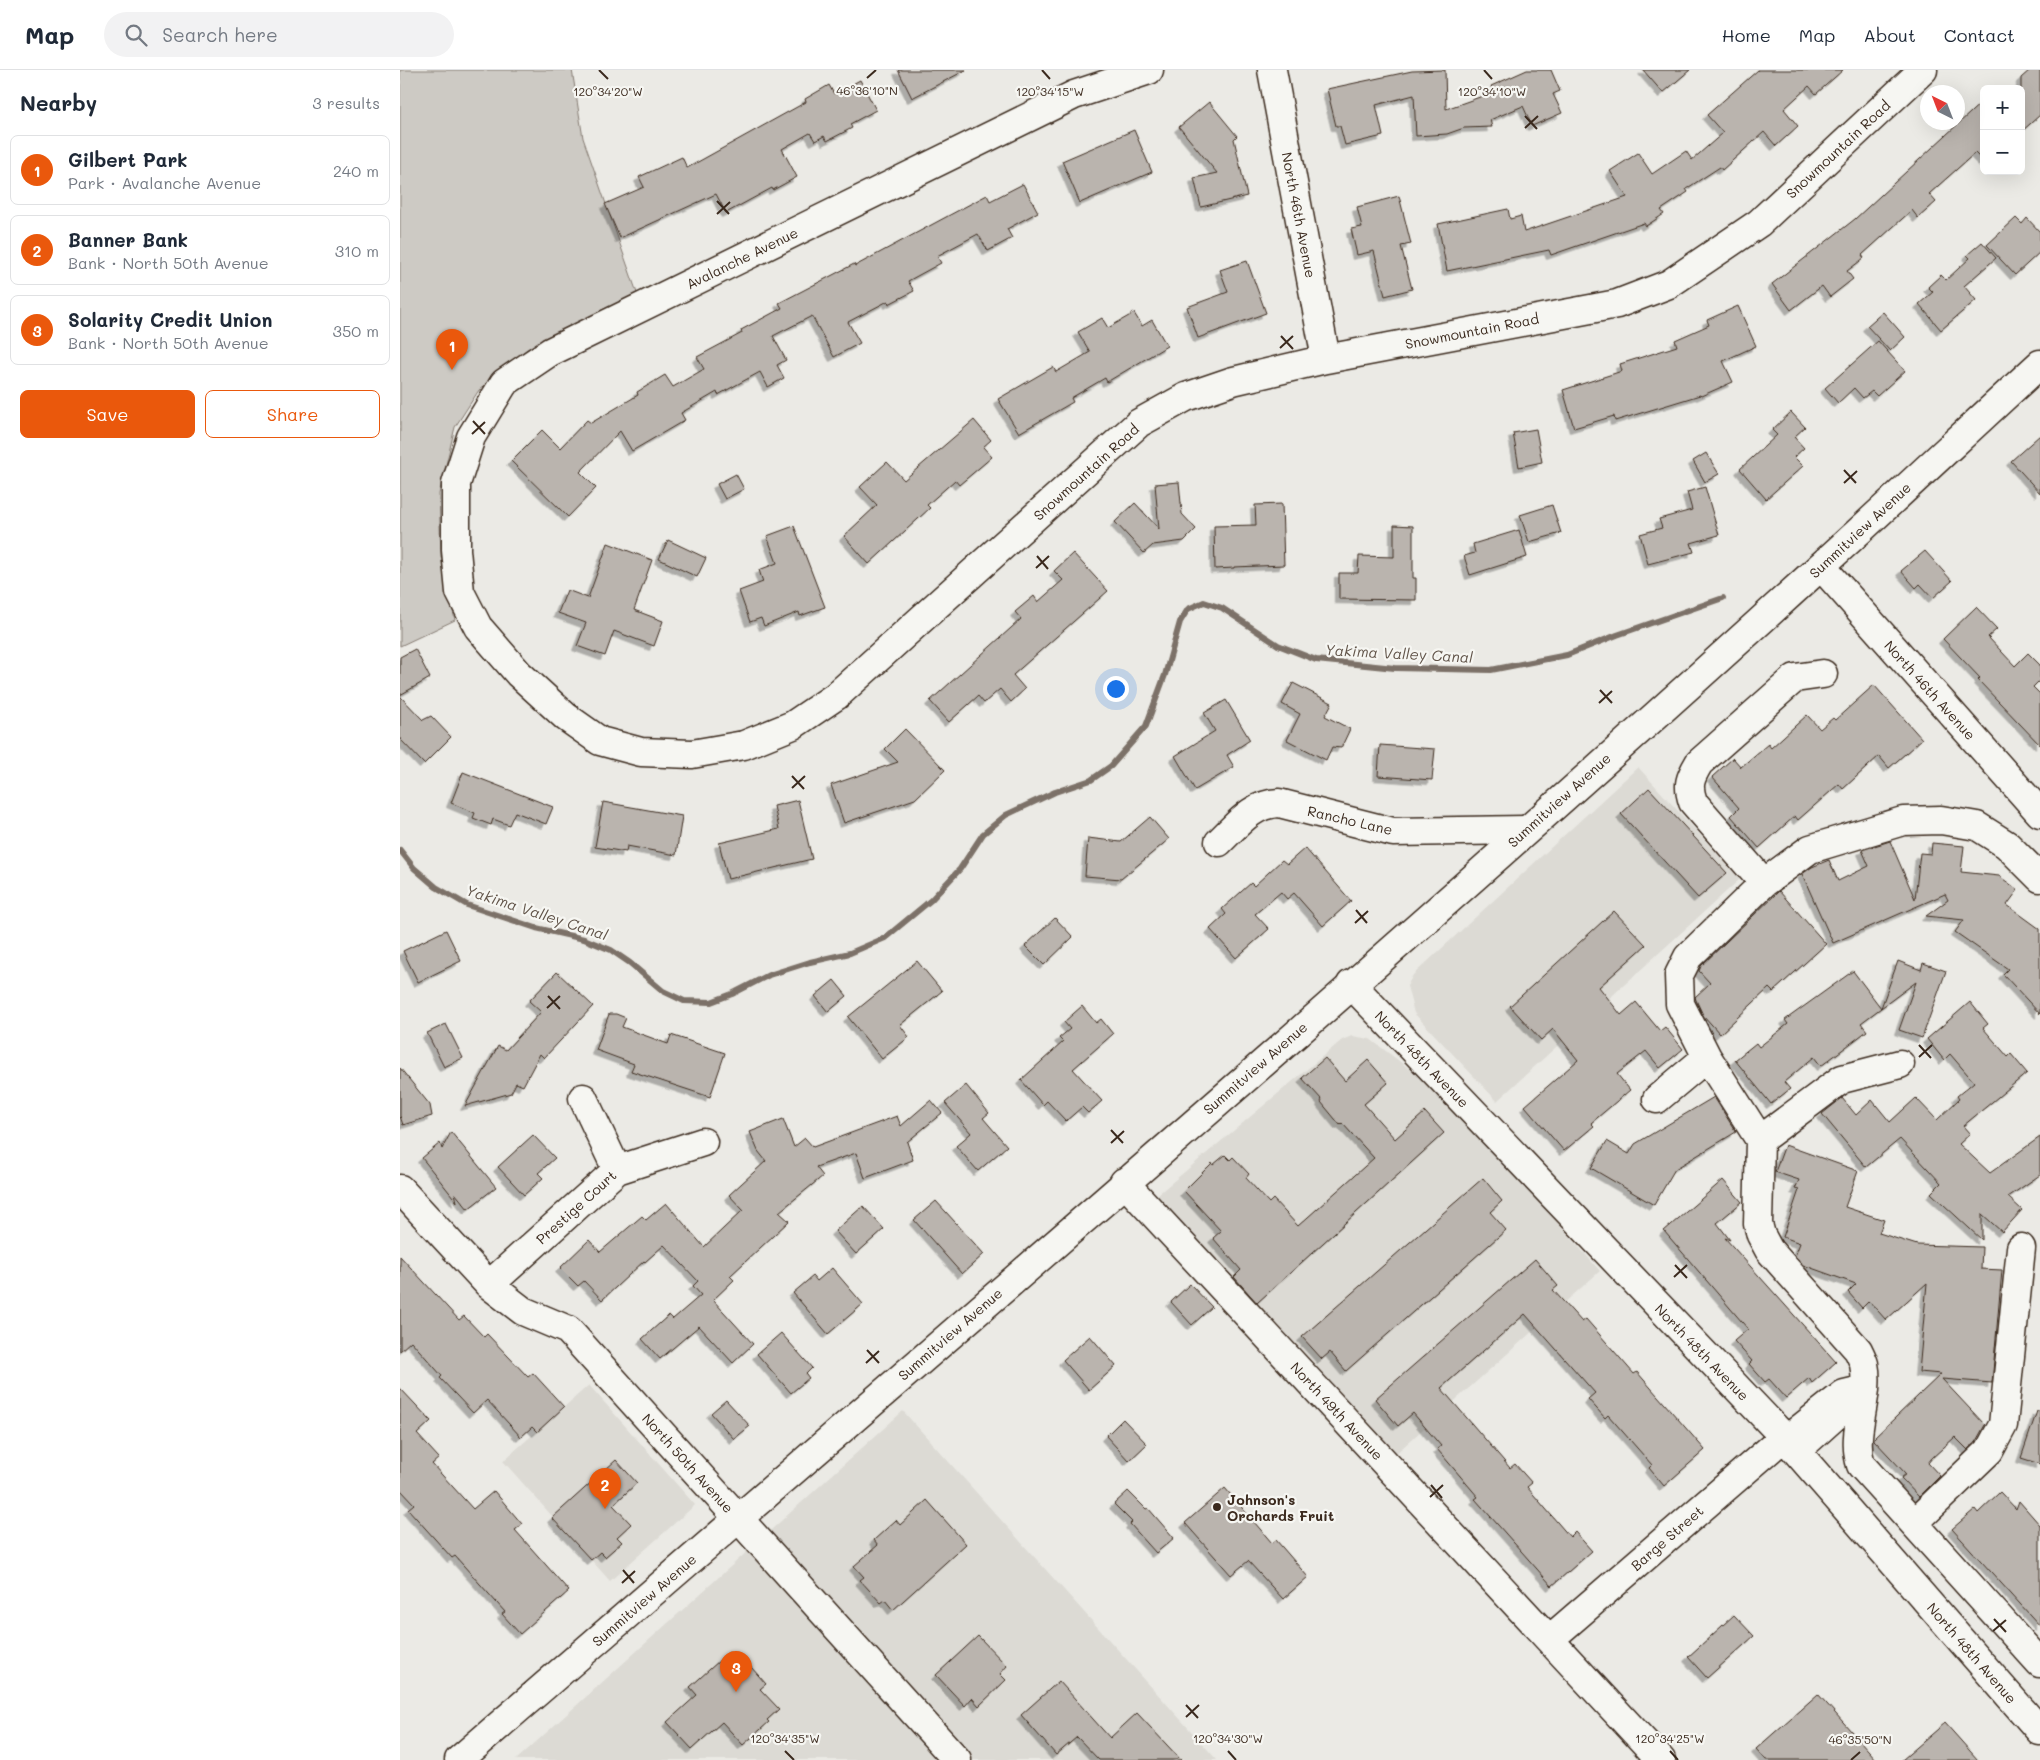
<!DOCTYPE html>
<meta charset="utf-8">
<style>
body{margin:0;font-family:Mali,sans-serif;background:#f2f2f3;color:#1f2937}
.controls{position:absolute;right:15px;top:15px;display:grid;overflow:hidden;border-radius:8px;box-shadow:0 5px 20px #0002}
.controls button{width:45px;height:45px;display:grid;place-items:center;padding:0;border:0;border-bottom:1px solid #e0e1e3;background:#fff;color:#1f2937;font:25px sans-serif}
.compass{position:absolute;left:1520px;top:15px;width:45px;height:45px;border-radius:50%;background:#fff;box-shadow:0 5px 20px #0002;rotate:318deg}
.you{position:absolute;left:715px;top:618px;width:18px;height:18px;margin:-12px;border:4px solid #fff;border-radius:50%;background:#1a73e8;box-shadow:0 0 0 8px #1a73e833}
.badge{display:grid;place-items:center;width:32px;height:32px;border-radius:50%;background:#ea580c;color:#fff;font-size:16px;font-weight:700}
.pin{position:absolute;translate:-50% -41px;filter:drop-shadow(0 1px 2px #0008)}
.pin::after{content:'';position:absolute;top:26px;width:18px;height:15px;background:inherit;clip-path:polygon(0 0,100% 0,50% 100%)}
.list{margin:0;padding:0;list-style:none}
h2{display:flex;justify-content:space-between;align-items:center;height:65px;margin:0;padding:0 20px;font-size:21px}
h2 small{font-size:16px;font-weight:400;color:#747a83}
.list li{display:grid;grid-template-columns:32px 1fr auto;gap:15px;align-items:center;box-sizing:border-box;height:70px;margin:0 10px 10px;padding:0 10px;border:1px solid #e0e1e3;border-radius:8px}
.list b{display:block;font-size:19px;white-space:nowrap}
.list p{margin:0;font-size:16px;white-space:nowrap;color:#747a83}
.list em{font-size:16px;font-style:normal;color:#747a83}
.actions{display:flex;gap:10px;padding:15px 20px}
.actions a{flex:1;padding:11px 0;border:1px solid #ea580c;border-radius:8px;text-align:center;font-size:18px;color:#ea580c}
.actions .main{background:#ea580c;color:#fff}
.icon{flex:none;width:28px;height:28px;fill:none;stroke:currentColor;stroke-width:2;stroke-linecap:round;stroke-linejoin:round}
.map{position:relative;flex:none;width:1640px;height:1690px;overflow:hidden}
header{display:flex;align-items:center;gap:30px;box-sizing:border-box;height:70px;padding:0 25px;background:#fff;border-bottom:1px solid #e0e1e3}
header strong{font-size:24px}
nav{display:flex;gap:28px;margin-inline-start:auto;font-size:18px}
.search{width:350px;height:45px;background:#f2f2f3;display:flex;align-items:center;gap:12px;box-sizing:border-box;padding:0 18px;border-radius:28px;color:#747a83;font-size:19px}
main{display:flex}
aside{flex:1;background:#fff}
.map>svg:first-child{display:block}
.built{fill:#dcdad4}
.green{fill:#cdcac4;stroke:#847a71}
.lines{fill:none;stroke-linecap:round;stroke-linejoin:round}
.stream{stroke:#7c7167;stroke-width:6}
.building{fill:#bab4ae;stroke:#3b2a1e;filter:url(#shadow)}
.minor-casing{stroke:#3b2a1e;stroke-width:31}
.major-casing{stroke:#3b2a1e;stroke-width:31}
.minor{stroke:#f6f6f2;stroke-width:28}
.major{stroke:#f6f6f2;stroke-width:28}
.ticks{fill:none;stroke:#3b2a1e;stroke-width:2}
.poi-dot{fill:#3b2a1e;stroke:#f6f6f2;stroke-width:2}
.labels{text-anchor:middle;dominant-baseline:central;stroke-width:4.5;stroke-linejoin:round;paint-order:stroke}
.street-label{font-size:14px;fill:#3b2a1e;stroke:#f6f6f2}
.poi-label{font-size:14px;font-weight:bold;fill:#3b2a1e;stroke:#f6f6f2;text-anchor:start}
.water-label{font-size:15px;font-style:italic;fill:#615449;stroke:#f6f6f2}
.ticks-label{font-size:12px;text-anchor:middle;fill:#3b2a1e;stroke:#f6f6f2;stroke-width:4.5;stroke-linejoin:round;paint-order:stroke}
</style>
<header>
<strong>Map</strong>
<div class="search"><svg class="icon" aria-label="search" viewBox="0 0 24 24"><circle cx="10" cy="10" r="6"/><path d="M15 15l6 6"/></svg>Search here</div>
<nav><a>Home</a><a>Map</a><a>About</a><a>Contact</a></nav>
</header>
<main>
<aside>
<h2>Nearby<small>3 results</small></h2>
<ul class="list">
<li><span class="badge">1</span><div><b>Gilbert Park</b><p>Park · Avalanche Avenue</p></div><em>240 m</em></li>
<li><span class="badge">2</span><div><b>Banner Bank</b><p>Bank · North 50th Avenue</p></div><em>310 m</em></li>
<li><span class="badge">3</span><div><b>Solarity Credit Union</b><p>Bank · North 50th Avenue</p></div><em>350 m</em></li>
</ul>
<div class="actions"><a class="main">Save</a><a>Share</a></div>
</aside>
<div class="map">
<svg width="1640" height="1690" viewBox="0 0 1640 1690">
<defs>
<filter id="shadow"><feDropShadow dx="-4.5" dy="4.5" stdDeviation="0" flood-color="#0004"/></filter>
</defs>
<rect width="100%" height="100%" fill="#ebeae5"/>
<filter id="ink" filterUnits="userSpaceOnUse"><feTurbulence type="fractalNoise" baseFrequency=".02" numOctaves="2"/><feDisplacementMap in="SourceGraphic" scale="10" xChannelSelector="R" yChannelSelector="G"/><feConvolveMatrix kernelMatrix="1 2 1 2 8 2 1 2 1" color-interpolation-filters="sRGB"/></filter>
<g filter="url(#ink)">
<!-- built -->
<path class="built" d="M1238,697L1340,809L1097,1031L1014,943L1007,916L1013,905Z
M952,966L970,969L1048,1028L1200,1201L993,1386L757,1125L942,970Z
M189,1315L295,1435L210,1511L103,1391Z
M503,1341L817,1690H116Z"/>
<!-- green -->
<path class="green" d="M0,0H172L183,68L237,223L127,279L79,320L55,357L39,424L41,487L55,550L0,576Z"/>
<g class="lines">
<!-- stream -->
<path class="stream" d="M0,780L14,798L36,817L67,835L136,858L184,869L211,880L230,893L263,921L284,931L311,932L332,924L369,905L410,892L450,883L485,868L531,830L560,799L583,764L606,745L655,722L691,710L711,696L746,656L765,605L780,552L788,539L804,532L822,538L878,575L916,590L995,598L1091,600L1167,585L1217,565L1323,528"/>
</g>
<!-- building -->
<path class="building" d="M498,0H566L512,28Z
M1045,0L1046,39L1094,22L1091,16L1127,0H1151L1160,21L1153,24L1162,43L1132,56L1123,36L1090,50L1092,57L1064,58L1047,64L1016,66L1014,25L976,35L983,66L945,75L940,56H936L927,19L1012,1Z
M1243,0H1290L1263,23Z
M1358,0H1443L1416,24L1409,16L1384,39L1398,56L1376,76L1364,62L1322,100L1320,97L1286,119L1288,122L1261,140L1264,144L1246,156L1244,153L1151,185L1149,180L1047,201L1038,154L1108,139L1110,149L1121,146L1124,162L1227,127L1210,101L1238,83L1252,104L1286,81L1292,90L1323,63L1307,45Z
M1630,0H1640V45L1621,62V8Z
M460,10L476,40L450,54L452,58L427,71L424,66L415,71L410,63L382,79L397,107L373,120L372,118L326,143L316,124L220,168L205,134L244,117L239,107L282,87L287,98L406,32L405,29L429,15L434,24Z
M1584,30V92L1575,83L1529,124L1536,132L1518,148L1512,140L1462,185L1464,188L1447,201L1453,209L1430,227L1422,216L1391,240L1372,214L1455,149Z
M809,32L837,66L834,69L847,126L801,137L794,108L817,103L779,57Z
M734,60L752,102L680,133L662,91Z
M623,114L638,142L607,159L612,168L588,181L578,164L537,186L541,193L508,211L514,221L489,234L488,231L448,252L460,273L434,287L412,246L373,266L386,290L377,295L384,308L368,317L360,302L318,325L317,322L281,343L285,350L232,381L220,361L180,402L196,418L168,447L111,391L142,360L160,378L187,350L191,353L238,325L237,322L265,305L273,317L304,299L297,287L342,263L341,260L382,238L379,233L454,194L455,196L587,125L590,131Z
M999,126L1011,174L1001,176L1012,219L985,226L974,181L957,185L951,159L962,157L957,137Z
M1616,148L1622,154L1627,148L1640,162V182L1615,205L1587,175Z
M1582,172L1596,188L1564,216L1576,230L1541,260L1519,234L1533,222L1528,217L1541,205L1546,210L1570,188L1567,185Z
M847,191L866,243L798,268L787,237L828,222L820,200Z
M1338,236L1356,276L1323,291L1333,312L1301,326L1300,325L1215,351L1214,346L1174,358L1163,320L1222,301L1220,294L1277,276L1275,270L1309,255L1307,250Z
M1483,242L1505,267L1490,281L1467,256Z
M734,243L742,256L752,250L767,276L707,312L705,308L671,328L673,332L619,363L598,329L653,297L656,302L690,282L678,262L702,248L708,258Z
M1478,271L1505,301L1477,326L1472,321L1463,328L1454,318L1438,333L1425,318Z
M1391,342L1405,357L1394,367L1404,378L1394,387L1403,396L1366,429L1340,399L1377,365L1372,360Z
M574,350L591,370L583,377L592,387L559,415L555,410L527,435L530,438L469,494L444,466L477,435L460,417L487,392L504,410Z
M1136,359L1142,392L1119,397L1113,363Z
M1640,365V423L1611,391Z
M1306,383L1319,404L1305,412L1293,391Z
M336,404L344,419L325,429L317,414Z
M779,412L782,444L796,459L784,471L753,475L744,483L715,452L735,433L759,459L755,414Z
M1305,417L1319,465L1291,473L1294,482L1248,494L1240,464L1262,458L1259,449L1292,440L1287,422Z
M882,434L884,495L834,497V498L815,499L814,456L856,455L855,435Z
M1152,435L1161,463L1129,472L1120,445Z
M994,455L1013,456V508H1016V530L939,529V503H958L959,486L994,487Z
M394,456L425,537L400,546L399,542L364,556L361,548L350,552L339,521L363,512L359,500L377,493L367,466Z
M1119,460L1127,487L1070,505L1064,486L1075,483L1073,474Z
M268,470L306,488L297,507L259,489Z
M208,473L252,490L234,540L263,551L254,576L214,561L205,586L177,576L186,553L158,543L167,520L188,528Z
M1525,481L1552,511L1533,528L1520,514L1516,518L1501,501Z
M673,483L708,521L613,605L625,619L611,632L600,619L584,633L578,626L549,652L530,631L621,549L615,542L634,526L638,532L663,510L654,501Z
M1576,537L1597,559L1588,567L1615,596L1628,583L1640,595V610L1633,617L1640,624V675L1578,610L1580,608L1543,569Z
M15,579L30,608L0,625V587Z
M893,613L932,633L925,646L950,659L941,678L932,677L926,690L887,670L900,644L882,634Z
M1474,615L1522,669L1489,698L1479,686L1443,719L1439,714L1398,750L1395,746L1359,778L1331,746L1339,738L1312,707L1333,688L1341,697L1368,674L1371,678L1407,645L1420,659L1433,648L1435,650Z
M0,626L23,650L31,646L51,667L24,694L0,669Z
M826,630L850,670L827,685L834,697L795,720L775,686L815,661L804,643Z
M505,659L545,700L515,729L444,753L431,715L498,692L485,679Z
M980,675L1035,679L1032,710L978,706Z
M63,702L153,737L146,754L115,742L109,755L93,749L91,755L73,748L75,743L51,733Z
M1249,718L1327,803L1298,828L1221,744Z
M398,730L412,789L328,809L319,773L379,759L374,736Z
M203,732L282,746L276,785L227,776L226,782L195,777Z
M750,747L769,769L721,809L685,806L688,768L721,772Z
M1490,771L1515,829L1520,783L1531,784L1532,773L1564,776L1561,802L1599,806L1618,820L1607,835L1640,859V944L1603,904L1608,899L1555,862L1564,850L1526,846L1548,830L1545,824L1433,873L1402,804L1412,797L1429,790L1438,811L1469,796L1462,780Z
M905,778L951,831L923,856L894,823L887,829L881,822L855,844L869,859L836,888L810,859L826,844L822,839L851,813L854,816L882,790L887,794Z
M1379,821L1426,874L1373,922L1369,918L1320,964L1303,945L1296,930L1295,927L1310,913L1299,901L1301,896Z
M1214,841L1246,875L1199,917L1221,945L1236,932L1260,961L1265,957L1283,979L1260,998L1246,981L1217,1004L1230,1020L1191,1053L1194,1056L1164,1081L1125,1036L1178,990L1153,959L1141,970L1110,936Z
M655,848L673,867L644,895L625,876Z
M46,860L61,891L18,912L3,881Z
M517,891L542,921L500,955L509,967L482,989L448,947Z
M1498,891L1521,900L1523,893L1546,901L1522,968L1499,960L1516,912L1481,938Z
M1453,901L1481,938L1461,953L1467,961L1421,996L1414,987L1384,1012L1390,1019L1371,1034L1335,990L1356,973L1359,977L1388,954L1385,950Z
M157,902L193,936L144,988L140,984L123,1016L116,1013L111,1023L65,1036L98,976L106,980L141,942L129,931Z
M434,910L447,926L428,942L415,926Z
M1570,932L1588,954L1583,958L1608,987L1611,984L1627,1003L1563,1056L1570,1064L1559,1074L1590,1103L1640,1067V1105L1608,1127L1622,1140L1602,1162L1582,1144V1170L1531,1123L1541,1113L1500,1069L1466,1097L1422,1044L1442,1028L1456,1045L1472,1030L1490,1052L1516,1028L1537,1050L1559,1029L1557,1026L1574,1012L1550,984L1544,990L1527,969Z
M682,936L696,953L701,949L713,964L673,999L702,1031L688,1043L682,1037L666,1051L647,1031L643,1035L621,1010L663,972L659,968L670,959L664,952Z
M209,944H216L226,948L222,957L268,974L271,965L325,983L310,1027L231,1001L234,994L196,980Z
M46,954L63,988L44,997L27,963Z
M925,988L945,1011L968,990L988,1013L964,1034L995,1069L1025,1042L1044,1063L857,1233L834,1207L841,1200L813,1168L821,1161L784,1121L812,1093L813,1095L825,1085L830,1090L833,1087L849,1104L846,1108L869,1133L873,1129L898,1156L974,1088L942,1053L940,1055L921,1032L922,1030L902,1008Z
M0,998L30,1035L32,1046L3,1055L0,1046Z
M566,1015L589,1043L583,1048L607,1076L578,1101L556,1076L571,1063L545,1033Z
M1314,1027L1336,1062L1275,1099L1254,1135L1191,1098L1207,1071L1229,1084L1235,1074Z
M531,1030L542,1043L507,1072L513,1090L465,1108L456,1083L416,1097L423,1106L379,1142L389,1151L330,1206L334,1210L313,1230L353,1274L333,1293L299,1256L260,1289L242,1269L269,1245L273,1249L301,1225L293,1216L298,1211L264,1175L245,1192L244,1191L202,1230L184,1211L178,1216L160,1198L189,1170L200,1182L242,1146L246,1150L266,1133L304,1177L343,1140L329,1125L366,1091L358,1081L350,1062L383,1049L394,1077L405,1068L413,1077L497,1046L501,1056Z
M51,1062L96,1117L68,1139L55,1123L57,1132L22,1088L40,1073L42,1079Z
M133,1065L155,1088L138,1103L143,1108L124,1125L98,1097Z
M1385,1075L1458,1101L1445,1137L1484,1150L1479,1163L1517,1175L1582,1177L1581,1199L1602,1200L1592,1313L1542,1309L1585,1355L1576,1371L1568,1380L1555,1367L1532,1388L1528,1393L1540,1406L1519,1427L1501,1408L1506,1404L1474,1370V1368L1541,1304L1519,1302L1527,1213L1486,1250L1469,1231L1462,1238L1448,1222L1456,1214L1403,1195L1395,1186L1400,1173L1383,1167L1399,1120L1395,1119L1399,1110L1375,1102Z
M1083,1108L1102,1131L1090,1142L1106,1160L946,1301L930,1282L922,1289L902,1267Z
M1323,1110L1342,1132L1317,1153L1330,1170L1325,1168L1436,1292L1412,1313L1409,1308L1386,1328L1369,1309L1365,1312L1349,1294L1352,1291L1334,1271L1348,1259L1264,1161Z
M536,1131L584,1184L562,1204L514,1150Z
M463,1136L484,1159L456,1184L435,1161Z
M0,1186L59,1250L64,1246L84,1267L87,1264L128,1307L133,1303L164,1337L137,1362L132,1357L121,1367L87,1330L73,1343L40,1308L42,1306L11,1271L0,1281Z
M1135,1189L1158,1216L1153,1220L1182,1252L1186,1249L1234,1304L1237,1302L1305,1380L1264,1416L1249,1398L1252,1395L1208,1345L1205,1348L1188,1329L1195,1323L1125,1244L1041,1318L1110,1398L1115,1394L1132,1413L1127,1417L1170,1467L1175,1462L1192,1481L1152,1516L1075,1429L1078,1427L1037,1379L1041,1376L1013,1343L998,1356L975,1329Z
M432,1198L463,1234L428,1264L393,1223L413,1206L417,1211Z
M790,1214L812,1237L792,1255L771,1232Z
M381,1263L412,1298L406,1304L409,1308L391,1323L357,1284Z
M690,1266L716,1296L689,1320L663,1290Z
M0,1318L31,1351L17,1364L39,1388L32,1394L73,1439L94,1421L122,1454L115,1460L169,1521L120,1564L102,1544L105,1542L55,1486L52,1488L8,1439L14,1434L0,1419Z
M326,1330L350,1356L334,1369L311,1343Z
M1637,1341H1640V1394L1621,1388Z
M723,1349L747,1374L729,1391L706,1366Z
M216,1390L237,1413L213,1435L231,1454L217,1467L222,1472L205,1487L200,1482L191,1490L152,1448Z
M825,1418L872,1473L876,1470L908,1507L883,1529L848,1491L831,1505L785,1453Z
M728,1421L746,1439L748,1438L774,1468L756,1483L730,1454L732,1452L714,1434Z
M1600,1422L1616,1439L1619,1431L1640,1455V1556L1552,1459L1575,1439L1578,1443Z
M527,1430L566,1474L493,1540L485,1530L481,1533L460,1510L464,1507L454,1496L478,1475L474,1470L496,1450L500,1455Z
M1334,1545L1354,1566L1307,1608L1288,1587Z
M578,1566L607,1596L600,1604L606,1610L579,1636L572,1628L565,1636L536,1605Z
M329,1582L346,1601L351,1597L366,1614L360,1619L379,1639L367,1650L369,1652L343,1675L322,1652L292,1679L267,1652L297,1625L290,1617Z
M659,1611L710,1668L737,1643L781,1690H699L677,1667L656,1685L621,1645Z
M1418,1624L1477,1690H1366L1356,1679Z
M1545,1653L1578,1690H1502Z"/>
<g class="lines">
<!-- minor casing -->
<g class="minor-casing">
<path id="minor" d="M749,0L674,25L150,282L104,313L71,367L56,414V480L60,522L78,557L119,604L166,647L200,671L241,682L292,684L344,675L393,655L436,626L739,353L786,327L833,311L926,289L1217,234L1269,214L1359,153L1523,0
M872,0L926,289
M1421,496L1640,743
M819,772C838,754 852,734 879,733L993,762L1126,760
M1640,808L1607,775L1577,756L1541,750L1503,751L1410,779L1364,813L1288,887L1279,905L1280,934L1307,987L1360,1070L1358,1154L1361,1165L1369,1180L1458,1280C1460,1284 1463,1290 1464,1294C1471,1327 1450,1362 1461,1395L1640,1593
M1364,813L1293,732C1287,715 1290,708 1299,693L1395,608L1423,604
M951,914L1384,1367L1640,1661
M183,1028L217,1100
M1257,1029L1307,987
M1360,1070L1442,1009L1500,994
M724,1112L1261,1690
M0,1119L89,1215L123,1241L168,1260L557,1690
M89,1215L217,1100L303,1072
M1514,1453L1589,1381L1603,1355L1621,1178
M1150,1569L1384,1367L1395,1363L1444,1324L1465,1319L1396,1381"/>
</g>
<!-- major casing -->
<g class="major-casing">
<path id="major" d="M59,1690C516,1294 976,902 1422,495C1495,429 1567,361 1640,294"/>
</g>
<!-- minor -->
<use href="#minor" class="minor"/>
<!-- major -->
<use href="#major" class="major"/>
</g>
</g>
<!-- ticks -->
<path class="ticks" d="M199,0L208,9M642,0L650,9M1084,0L1092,9M467,8L476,0M1125,46L1137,59M1125,58L1138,46M317,131L329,144M317,144L330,132M881,266L893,279M880,278L893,266M73,351L85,364M72,364L85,352M1444,400L1456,413M1444,413L1457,401M637,486L648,499M636,498L649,486M1200,620L1212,633M1199,633L1212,621M392,706L404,719M392,718L405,706M956,840L967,853M955,853L968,841M148,926L160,939M147,938L160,926M1519,975L1531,988M1519,987L1532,975M711,1060L723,1073M711,1073L724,1061M1275,1195L1287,1208M1274,1207L1287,1195M467,1280L479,1293M466,1293L479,1281M1031,1415L1042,1428M1030,1427L1043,1415M223,1500L234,1513M222,1513L235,1501M1594,1549L1606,1562M1593,1561L1606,1550M786,1635L798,1648M786,1647L799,1635M385,1681L394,1690M828,1681L836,1690M1270,1681L1278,1690M1451,1690L1460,1682"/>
<!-- markers -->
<circle class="poi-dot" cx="817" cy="1437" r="5"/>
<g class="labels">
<!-- street labels -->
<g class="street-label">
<text transform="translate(1438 79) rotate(-43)">Snowmountain Road</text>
<text transform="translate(899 145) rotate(79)">North 46th Avenue</text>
<text transform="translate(342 188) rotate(-26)">Avalanche Avenue</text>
<text transform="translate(1072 261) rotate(-11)">Snowmountain Road</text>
<text transform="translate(686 402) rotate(-42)">Snowmountain Road</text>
<text transform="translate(1460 460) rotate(-43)">Summitview Avenue</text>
<text transform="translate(1530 620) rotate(48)">North 46th Avenue</text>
<text transform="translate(1159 730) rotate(-42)">Summitview Avenue</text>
<text transform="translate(950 750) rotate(13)">Rancho Lane</text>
<text transform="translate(1022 989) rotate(46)">North 48th Avenue</text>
<text transform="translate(855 998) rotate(-41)">Summitview Avenue</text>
<text transform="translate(176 1137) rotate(-42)">Prestige Court</text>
<text transform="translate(550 1264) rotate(-41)">Summitview Avenue</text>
<text transform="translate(1302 1282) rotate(46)">North 48th Avenue</text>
<text transform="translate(937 1341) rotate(47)">North 49th Avenue</text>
<text transform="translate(288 1393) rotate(48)">North 50th Avenue</text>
<text transform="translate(1267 1468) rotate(-41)">Barge Street</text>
<text transform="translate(244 1530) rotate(-41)">Summitview Avenue</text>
<text transform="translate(1572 1583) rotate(49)">North 48th Avenue</text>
</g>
<!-- poi labels -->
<g class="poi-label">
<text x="827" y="1429">Johnson's<tspan x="827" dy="16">Orchards Fruit</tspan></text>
</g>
<!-- water labels -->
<g class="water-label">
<text transform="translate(999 583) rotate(3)">Yakima Valley Canal</text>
<text transform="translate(137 842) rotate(18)">Yakima Valley Canal</text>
</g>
</g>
<g class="ticks-label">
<text x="467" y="25">46°36'10"N</text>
<text x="1092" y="26">120°34'10"W</text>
<text x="208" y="26">120°34'20"W</text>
<text x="650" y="26">120°34'15"W</text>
<text x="385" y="1673">120°34'35"W</text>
<text x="828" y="1673">120°34'30"W</text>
<text x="1270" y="1673">120°34'25"W</text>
<text x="1460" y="1674">46°35'50"N</text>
</g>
</svg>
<div class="controls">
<button>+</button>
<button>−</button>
</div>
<svg class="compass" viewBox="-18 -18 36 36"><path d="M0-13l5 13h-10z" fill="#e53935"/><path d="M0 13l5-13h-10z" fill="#747a83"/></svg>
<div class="you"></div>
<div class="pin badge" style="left:52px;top:300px">1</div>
<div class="pin badge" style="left:205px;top:1439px">2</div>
<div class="pin badge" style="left:336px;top:1622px">3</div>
</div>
</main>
